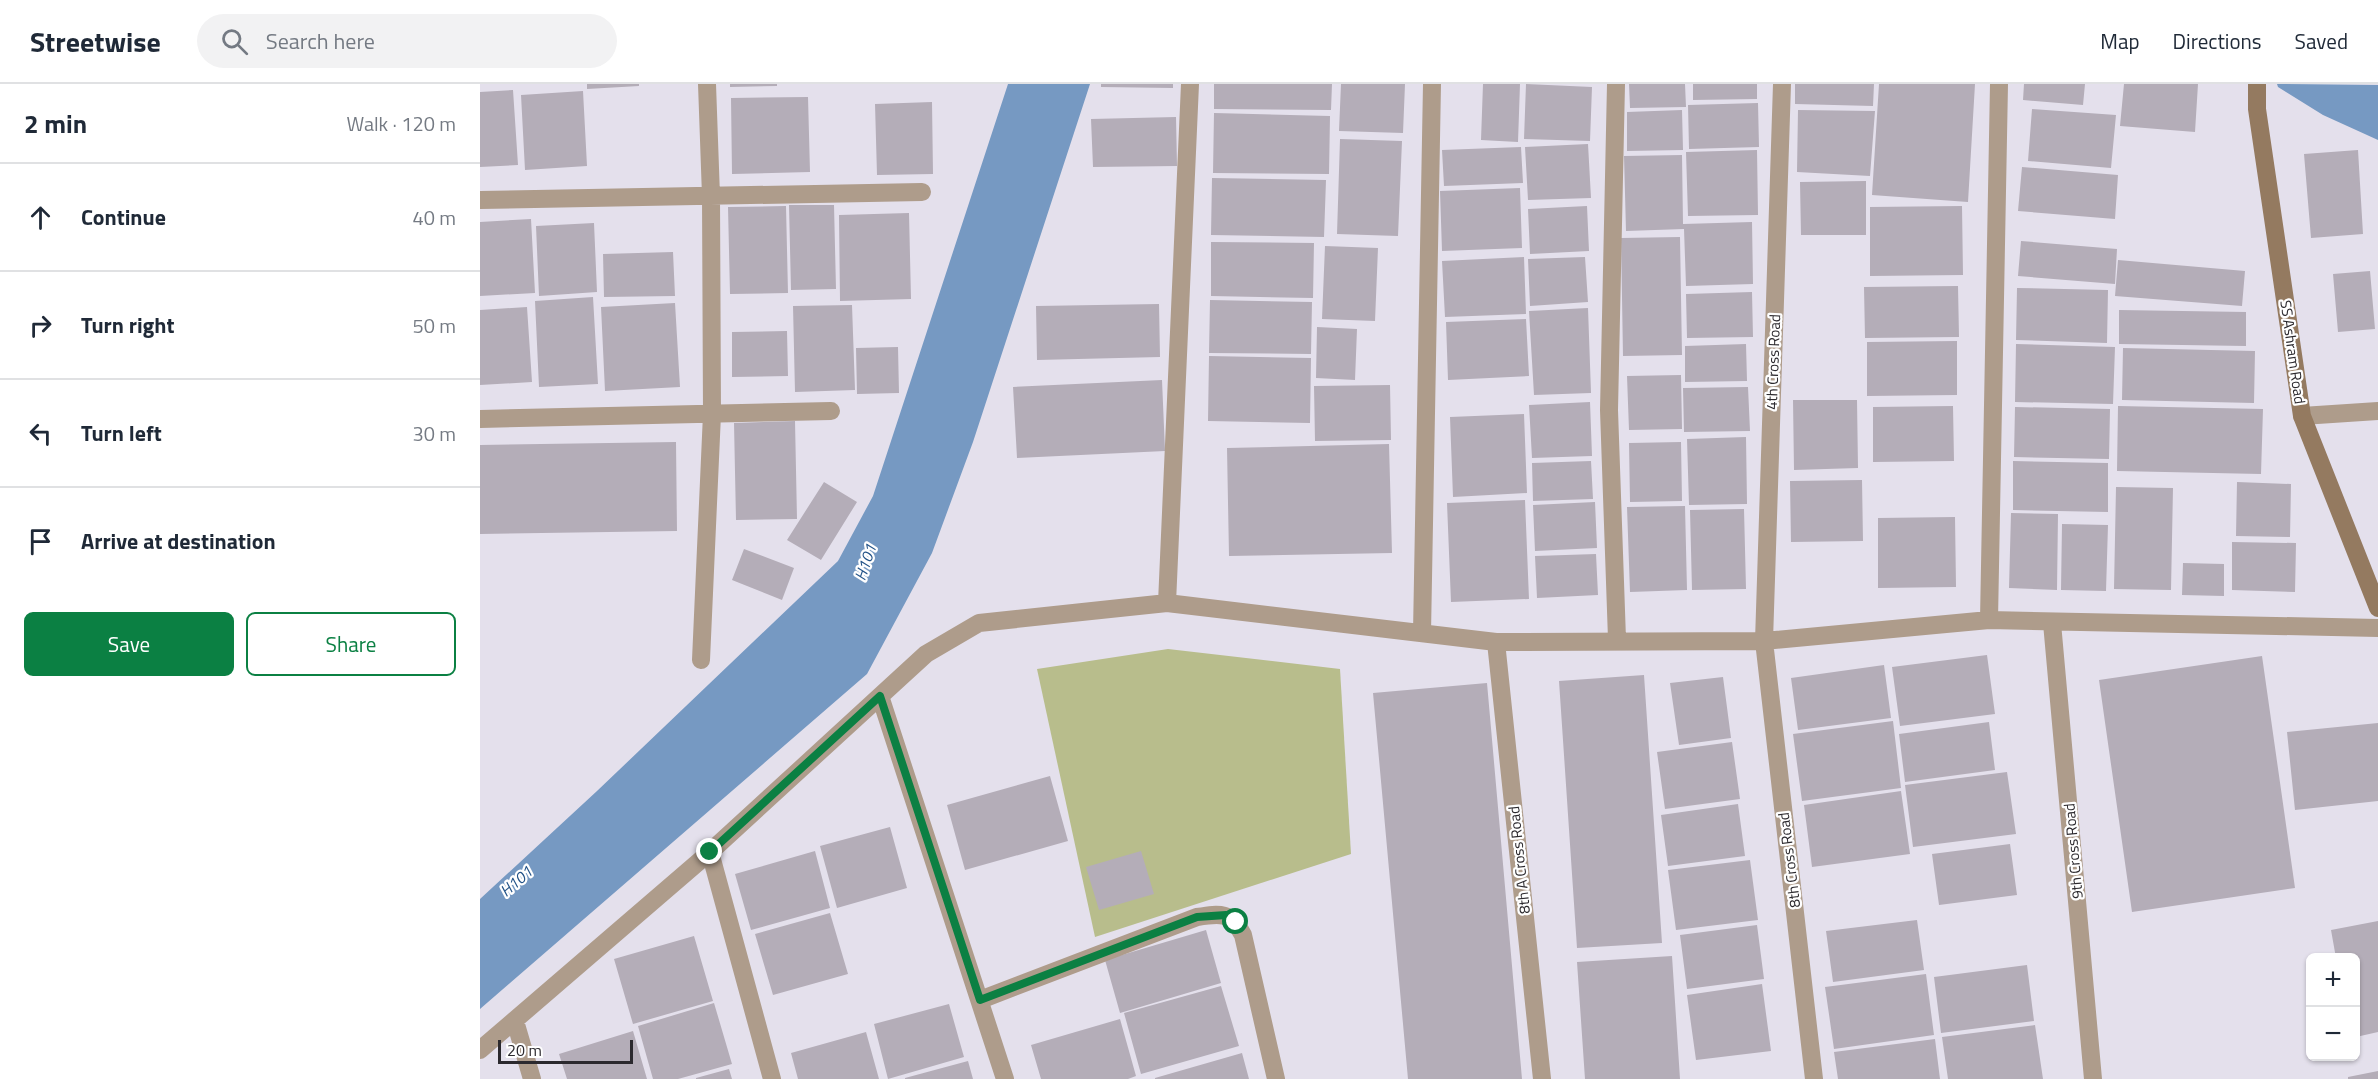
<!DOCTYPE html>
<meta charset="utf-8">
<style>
body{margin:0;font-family:"Titillium Web",sans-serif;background:#f2f2f3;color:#1f2937}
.controls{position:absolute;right:18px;bottom:18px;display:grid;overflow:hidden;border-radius:9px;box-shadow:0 2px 4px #0004}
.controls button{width:54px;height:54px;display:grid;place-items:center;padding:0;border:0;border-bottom:2px solid #e0e1e3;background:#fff;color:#1f2937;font:30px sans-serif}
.scale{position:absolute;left:18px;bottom:15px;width:135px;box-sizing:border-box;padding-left:6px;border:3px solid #2b292e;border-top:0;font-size:16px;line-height:21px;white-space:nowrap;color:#2b292e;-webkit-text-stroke:4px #fff;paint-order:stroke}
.stop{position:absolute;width:18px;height:18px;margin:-14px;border:4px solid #0b8043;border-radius:50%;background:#fff}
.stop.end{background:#0b8043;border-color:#fff;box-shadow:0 2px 6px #0008}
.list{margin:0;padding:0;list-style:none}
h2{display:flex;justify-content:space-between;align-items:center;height:78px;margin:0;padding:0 24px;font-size:26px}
h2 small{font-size:20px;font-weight:400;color:#747a83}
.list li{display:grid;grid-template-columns:39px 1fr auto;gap:18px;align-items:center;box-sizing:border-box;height:108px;padding:0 24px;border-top:2px solid #e0e1e3}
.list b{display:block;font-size:22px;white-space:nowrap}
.list em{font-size:20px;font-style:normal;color:#747a83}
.actions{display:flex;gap:12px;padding:18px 24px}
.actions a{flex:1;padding:14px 0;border:2px solid #0b8043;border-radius:9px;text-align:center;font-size:21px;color:#0b8043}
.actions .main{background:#0b8043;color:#fff}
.icon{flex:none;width:33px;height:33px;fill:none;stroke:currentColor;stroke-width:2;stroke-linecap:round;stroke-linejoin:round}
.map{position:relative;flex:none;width:1898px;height:995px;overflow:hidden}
header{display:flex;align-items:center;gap:36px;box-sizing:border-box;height:84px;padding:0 30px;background:#fff;border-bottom:2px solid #e0e1e3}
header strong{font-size:28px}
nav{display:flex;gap:33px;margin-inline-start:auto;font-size:21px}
.search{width:420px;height:54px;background:#f2f2f3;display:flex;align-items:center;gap:15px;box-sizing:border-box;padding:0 21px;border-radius:33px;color:#747a83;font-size:22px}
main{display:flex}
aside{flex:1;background:#fff}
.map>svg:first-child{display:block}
.green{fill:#b8bd8c}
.water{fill:#7699c2}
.building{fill:#b4adb8}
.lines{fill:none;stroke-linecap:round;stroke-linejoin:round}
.street{stroke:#ae9c8b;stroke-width:18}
.secondary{stroke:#947a60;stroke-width:18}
.route{stroke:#0b8043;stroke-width:8}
.labels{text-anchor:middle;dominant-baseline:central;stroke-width:4.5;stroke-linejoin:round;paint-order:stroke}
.street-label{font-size:15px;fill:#2b292e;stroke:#fff}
.water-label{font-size:16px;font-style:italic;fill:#235388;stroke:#fff}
</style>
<header>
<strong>Streetwise</strong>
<div class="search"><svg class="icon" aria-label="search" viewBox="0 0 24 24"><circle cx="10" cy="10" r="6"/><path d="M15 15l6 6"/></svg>Search here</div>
<nav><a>Map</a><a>Directions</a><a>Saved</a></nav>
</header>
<main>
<aside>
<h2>2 min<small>Walk · 120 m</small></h2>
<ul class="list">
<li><svg class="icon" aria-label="ahead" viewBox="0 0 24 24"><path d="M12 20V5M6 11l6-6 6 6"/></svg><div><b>Continue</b></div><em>40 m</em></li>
<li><svg class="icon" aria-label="right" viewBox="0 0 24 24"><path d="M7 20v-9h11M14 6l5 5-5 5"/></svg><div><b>Turn right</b></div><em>50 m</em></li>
<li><svg class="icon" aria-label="left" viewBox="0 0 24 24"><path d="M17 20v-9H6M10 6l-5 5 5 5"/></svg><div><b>Turn left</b></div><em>30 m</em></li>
<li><svg class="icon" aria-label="arrive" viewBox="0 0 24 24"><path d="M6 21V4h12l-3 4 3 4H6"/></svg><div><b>Arrive at destination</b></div></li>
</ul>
<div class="actions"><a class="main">Save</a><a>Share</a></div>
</aside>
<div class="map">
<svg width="1898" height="995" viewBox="0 0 1898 995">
<rect width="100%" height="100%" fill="#e4e0ec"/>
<!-- green -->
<path class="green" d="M688,565L860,585L871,770L615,853L557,585Z"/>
<!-- water -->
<path class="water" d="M528,0H610L493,358L452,469L387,590L0,925V815L117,707L358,477L393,412Z
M1797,0L1898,1V56L1843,31L1798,3Z"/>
<!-- building -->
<path class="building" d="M107,0H159V2L107,5Z
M250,0H297V2L250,3Z
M621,0H693V4L621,3Z
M734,0H852L851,26L734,25Z
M861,0H925L923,49L859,47Z
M1003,0H1040L1038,58L1001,56Z
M1046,0L1112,3L1110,57L1044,55Z
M1149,0H1205L1206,23L1150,24Z
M1213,0H1277V15L1213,16Z
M1315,0H1394L1393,22L1315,20Z
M1399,0H1495L1488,118L1392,111Z
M1544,0H1605L1603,21L1543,16Z
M1644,0H1718L1715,48L1640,42Z
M33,6L38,81L0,83V8Z
M103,7L107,82L45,86L41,11Z
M328,13L330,88L252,90L251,14Z
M452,18L453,90L397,91L395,20Z
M1278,19L1279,63L1209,65L1208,21Z
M1552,25L1636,31L1631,84L1548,77Z
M1202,26L1203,66L1147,67V28Z
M1318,26L1395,27L1390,92L1317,88Z
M734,29L850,32L849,90L733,89Z
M696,33L697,82L613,83L611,35Z
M860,55L922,57L918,152L857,150Z
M1108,60L1111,114L1048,116L1045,63Z
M1041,63L1043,99L964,102L962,66Z
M1277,66L1278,131L1208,132L1206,68Z
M1878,66L1883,150L1831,154L1824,70Z
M1202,71L1203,140L1272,138L1273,200L1206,202L1204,145L1146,147L1144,72Z
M1542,83L1638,91L1635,135L1538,127Z
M732,94L846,96L844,153L731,151Z
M1386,97V151H1321L1320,98Z
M1040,104L1042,164L962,167L960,107Z
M309,121H354L356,205L311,206Z
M306,122L308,209L250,210L248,123Z
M1107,122L1109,167L1050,170L1048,125Z
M1482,122L1483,191L1390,192V123Z
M429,129L431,215L360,217L359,131Z
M51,135L55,209L0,212V138Z
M114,139L117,208L59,212L56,142Z
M1200,153L1202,271L1143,272L1141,154Z
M1541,157L1637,165L1635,200L1538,192Z
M731,158L834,159L833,214L731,212Z
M845,162L898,164L895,237L842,235Z
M193,168L195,212L124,213L123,170Z
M1044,173L1046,230L965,233L962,177Z
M1105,173L1108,218L1050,222L1048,175Z
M1638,176L1765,187L1762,222L1635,212Z
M1890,187L1895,245L1858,248L1853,190Z
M1478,202L1479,253L1385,254L1384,203Z
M1537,204L1628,206L1627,259L1536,256Z
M1272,208L1273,253L1207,254L1206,210Z
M113,213L118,300L59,303L55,217Z
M730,216L832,218L831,270L729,269Z
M195,219L200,303L125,307L121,223Z
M679,220L680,273L557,276L556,222Z
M372,221L375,306L315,308L313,222Z
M47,223L52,298L0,301V226Z
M1108,224L1111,309L1054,311L1049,227Z
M1639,226L1766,228V262L1639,260Z
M1046,235L1049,292L968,296L966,238Z
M837,243L877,245L875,296L836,294Z
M307,247L308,292L252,293V248Z
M1477,257V311L1387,312V258Z
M1266,260L1267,297L1205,298V262Z
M1536,260L1635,263L1633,320L1535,318Z
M418,263L419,309L377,310L376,264Z
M1643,264L1775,267L1774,319L1642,316Z
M729,272L831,274L830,339L728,337Z
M1201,291L1202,345L1149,346L1147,292Z
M682,296L685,367L537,374L533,303Z
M910,301L911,356L835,357L834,302Z
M1268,303L1270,347L1204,348L1203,304Z
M1313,316H1377L1378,384L1314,386Z
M1110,318L1112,372L1052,374L1049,321Z
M1473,322L1474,377L1393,378V323Z
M1638,322L1783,325L1781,390L1637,387Z
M1535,323L1630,325L1629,375L1534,373Z
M1044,330L1047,409L973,413L970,333Z
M315,337L317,435L256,436L254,339Z
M1266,353L1267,420L1209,421L1207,355Z
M196,358L197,447L0,450V361Z
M1201,358L1202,417L1150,418L1149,359Z
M909,360L912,469L749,472L747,364Z
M1111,377L1113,415L1053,417L1052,379Z
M1533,377L1628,379V428L1533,426Z
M1382,396L1383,457L1311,458L1310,397Z
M344,398L377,418L341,476L307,456Z
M1757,398L1811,400L1810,453L1756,452Z
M1636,403L1693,404L1691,506L1634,505Z
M1045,416L1049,515L971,518L967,419Z
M1115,418L1117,464L1055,467L1053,421Z
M1205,422L1207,506L1150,508L1147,423Z
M1264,425L1266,505L1212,506L1210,426Z
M1531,429L1578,430L1577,506L1529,504Z
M1475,433L1476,503L1398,504V434Z
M1582,440L1628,441L1626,507L1581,506Z
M1752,458L1816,459L1815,508L1752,506Z
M264,465L314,484L302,516L252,496Z
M1116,470L1118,511L1057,514L1055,472Z
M1703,479L1744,480V512L1702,511Z
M1507,571L1515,630L1420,642L1412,583Z
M1782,572L1815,804L1652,828L1619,596Z
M1404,581L1411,634L1318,646L1311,594Z
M1164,591L1182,859L1097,864L1079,597Z
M1243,593L1251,654L1199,661L1190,599Z
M1007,599L1042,995H928L893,609Z
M1413,637L1421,704L1322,717L1313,650Z
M1509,638L1515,686L1425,698L1419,650Z
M1898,639V717L1815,726L1807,648Z
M1252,658L1260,715L1185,725L1177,668Z
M1527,688L1536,750L1433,763L1425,701Z
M570,692L588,757L485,786L467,721Z
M1421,707L1430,770L1332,783L1324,721Z
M1258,720L1265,772L1188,782L1181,731Z
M410,743L427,804L357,824L340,762Z
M1530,760L1537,811L1459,821L1452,770Z
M335,767L350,824L271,846L255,790Z
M661,767L674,810L619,826L606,783Z
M1270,776L1278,836L1196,846L1188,786Z
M350,829L368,890L293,911L275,850Z
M1437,836L1444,886L1353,898L1346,847Z
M1898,837V948L1876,953V874H1856L1851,846Z
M1277,841L1284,895L1207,905L1200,851Z
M726,846L741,899L640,929L625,876Z
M214,852L233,917L153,940L134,875Z
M1192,872L1200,995H1105L1097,878Z
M1547,881L1554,937L1461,949L1454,893Z
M1446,890L1454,951L1354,965L1345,903Z
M1282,900L1291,967L1216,976L1207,911Z
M741,902L759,962L661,990L644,929Z
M234,919L252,980L198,995H173L158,942Z
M469,920L484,973L408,995L394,940Z
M640,935L656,992L648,995H561L551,961Z
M1555,941L1563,995H1468L1462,953Z
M153,947L167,995H87L79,970Z
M386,948L399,995H318L311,969Z
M1455,955L1460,995H1358L1354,968Z
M762,969L769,995H675V994Z
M488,977L493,995H425V994Z
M249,985L252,995H216V994Z
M1898,987V995H1868V993Z"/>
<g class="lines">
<!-- street -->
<path class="street" d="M1136,0L1129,326L1137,555
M1302,0L1284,557L1334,995
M0,116L442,108
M1822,332L1898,327
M0,335L351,327
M687,519L710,0
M1509,536L1519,0
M1572,539L1613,995
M942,549L952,0
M1016,558L1062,995
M221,576L232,330L231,112L227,0
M400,612L525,995
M230,768L292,995
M500,916L717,833C741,829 751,828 763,851L796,995
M35,937L52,995
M0,966L230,768L446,570L499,539L687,519L1016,558L1284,557L1509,536L1898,544"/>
<!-- secondary -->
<path class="secondary" d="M1777,0V25L1822,332L1898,524"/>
</g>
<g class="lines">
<!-- route -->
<path class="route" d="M230,768L400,612L500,916L717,833L746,831L756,838"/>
</g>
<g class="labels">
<!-- street labels -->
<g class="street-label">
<text transform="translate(1813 268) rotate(82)">SS Ashram Road</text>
<text transform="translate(1293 278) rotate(-88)">4th Cross Road</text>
<text transform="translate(1593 767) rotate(-95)">9th Cross Road</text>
<text transform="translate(1039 776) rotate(-96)">8th A Cross Road</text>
<text transform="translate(1309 776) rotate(-97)">8th Cross Road</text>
</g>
<!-- water labels -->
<g class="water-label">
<text transform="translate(385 478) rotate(-71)">H101</text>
<text transform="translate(36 797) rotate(-41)">H101</text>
</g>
</g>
</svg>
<div class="controls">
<button>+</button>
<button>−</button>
</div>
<div class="scale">20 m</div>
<div class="stop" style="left:756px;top:838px"></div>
<div class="stop end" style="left:230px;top:768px"></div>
</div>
</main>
